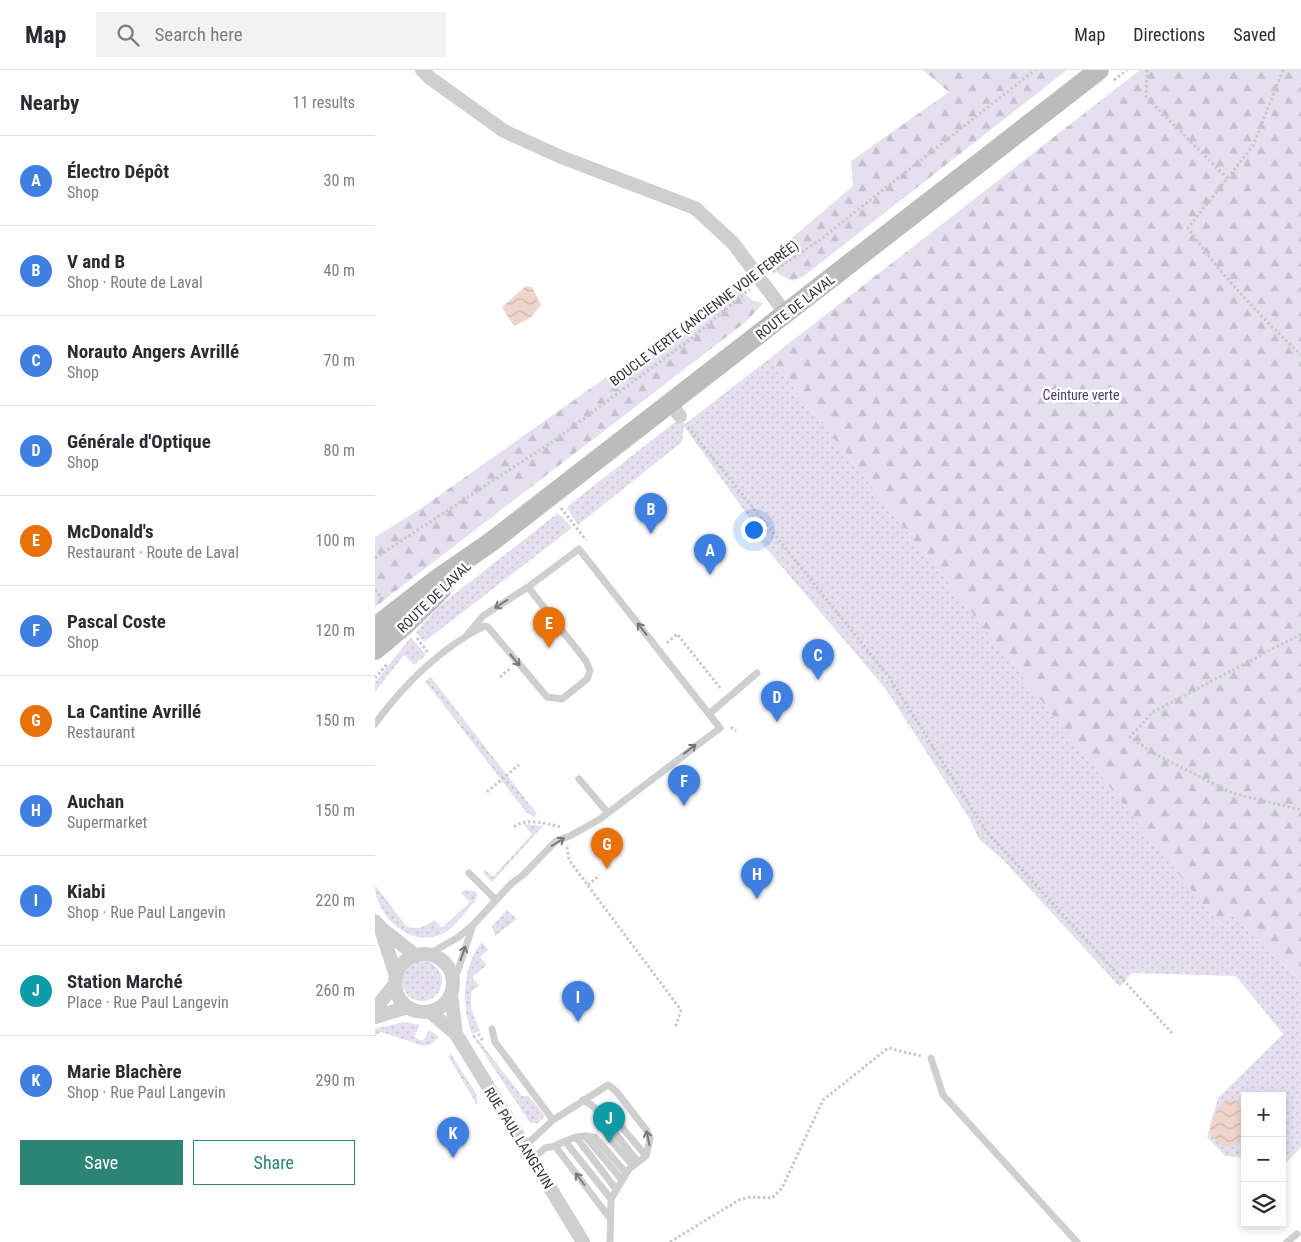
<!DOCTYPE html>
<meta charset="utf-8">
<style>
body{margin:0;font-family:"Roboto Condensed",sans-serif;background:#f2f2f3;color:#2b2b33}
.controls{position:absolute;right:15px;bottom:15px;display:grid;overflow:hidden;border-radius:0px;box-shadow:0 2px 8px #0003}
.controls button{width:45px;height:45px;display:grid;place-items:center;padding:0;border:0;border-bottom:1px solid #e1e1e2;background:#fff;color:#2b2b33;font:25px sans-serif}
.you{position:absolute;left:378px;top:459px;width:18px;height:18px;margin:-12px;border:4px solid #fff;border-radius:50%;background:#1a73e8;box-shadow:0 0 0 8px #1a73e833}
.badge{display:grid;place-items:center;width:32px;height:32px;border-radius:50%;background:#2c8474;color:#fff;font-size:16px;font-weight:700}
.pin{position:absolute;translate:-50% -41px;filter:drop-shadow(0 1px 2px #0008)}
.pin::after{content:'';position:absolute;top:26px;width:18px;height:15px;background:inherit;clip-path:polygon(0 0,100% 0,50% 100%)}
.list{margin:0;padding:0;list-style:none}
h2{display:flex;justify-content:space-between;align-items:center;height:65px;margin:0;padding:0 20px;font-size:21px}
h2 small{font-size:16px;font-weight:400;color:#7c7c81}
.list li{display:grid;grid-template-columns:32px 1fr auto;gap:15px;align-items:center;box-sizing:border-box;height:90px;padding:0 20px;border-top:1px solid #e1e1e2}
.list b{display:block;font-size:19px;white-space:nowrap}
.list p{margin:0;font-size:16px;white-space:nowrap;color:#7c7c81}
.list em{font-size:16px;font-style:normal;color:#7c7c81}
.actions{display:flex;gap:10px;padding:15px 20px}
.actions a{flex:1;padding:11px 0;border:1px solid #2c8474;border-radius:0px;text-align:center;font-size:18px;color:#2c8474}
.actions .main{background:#2c8474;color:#fff}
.icon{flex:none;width:28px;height:28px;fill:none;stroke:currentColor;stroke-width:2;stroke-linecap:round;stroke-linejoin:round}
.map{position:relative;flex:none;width:926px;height:1172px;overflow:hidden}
header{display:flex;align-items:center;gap:30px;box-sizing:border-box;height:70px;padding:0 25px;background:#fff;border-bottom:1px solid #e1e1e2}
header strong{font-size:24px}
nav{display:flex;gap:28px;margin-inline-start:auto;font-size:18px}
.search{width:350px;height:45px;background:#f2f2f3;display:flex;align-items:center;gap:12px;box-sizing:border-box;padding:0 18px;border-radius:0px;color:#7c7c81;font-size:19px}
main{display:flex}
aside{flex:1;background:#fff}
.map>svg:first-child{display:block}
.grass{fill:url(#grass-dots)}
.forest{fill:url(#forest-firs)}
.water{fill:url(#water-waves)}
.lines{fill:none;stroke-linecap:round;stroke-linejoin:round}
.path{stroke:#c9c9c9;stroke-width:3;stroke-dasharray:2.5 2.5;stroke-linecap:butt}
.service{stroke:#cfcfcf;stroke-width:7}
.minor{stroke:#cfcfcf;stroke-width:14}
.secondary{stroke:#bcbcbc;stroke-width:20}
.oneway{stroke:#797979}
.labels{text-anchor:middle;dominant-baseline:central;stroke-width:5;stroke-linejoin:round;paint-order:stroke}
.street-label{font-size:14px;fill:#323232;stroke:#fff}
.park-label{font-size:14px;fill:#503c72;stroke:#fff}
</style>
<header>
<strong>Map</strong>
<div class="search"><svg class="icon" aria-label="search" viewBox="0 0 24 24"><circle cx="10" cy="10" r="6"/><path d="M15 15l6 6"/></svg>Search here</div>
<nav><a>Map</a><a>Directions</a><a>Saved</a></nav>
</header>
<main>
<aside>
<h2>Nearby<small>11 results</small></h2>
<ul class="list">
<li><span class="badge" style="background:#3f7fe0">A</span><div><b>Électro Dépôt</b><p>Shop</p></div><em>30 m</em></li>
<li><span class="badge" style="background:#3f7fe0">B</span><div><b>V and B</b><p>Shop · Route de Laval</p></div><em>40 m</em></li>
<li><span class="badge" style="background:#3f7fe0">C</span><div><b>Norauto Angers Avrillé</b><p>Shop</p></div><em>70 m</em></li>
<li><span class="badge" style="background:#3f7fe0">D</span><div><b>Générale d'Optique</b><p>Shop</p></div><em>80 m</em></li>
<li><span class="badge" style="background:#e8710a">E</span><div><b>McDonald's</b><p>Restaurant · Route de Laval</p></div><em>100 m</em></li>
<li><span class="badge" style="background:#3f7fe0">F</span><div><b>Pascal Coste</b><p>Shop</p></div><em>120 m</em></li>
<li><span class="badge" style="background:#e8710a">G</span><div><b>La Cantine Avrillé</b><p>Restaurant</p></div><em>150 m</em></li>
<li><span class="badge" style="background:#3f7fe0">H</span><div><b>Auchan</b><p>Supermarket</p></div><em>150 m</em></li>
<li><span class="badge" style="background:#3f7fe0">I</span><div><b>Kiabi</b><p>Shop · Rue Paul Langevin</p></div><em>220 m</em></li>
<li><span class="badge" style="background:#0f9aa8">J</span><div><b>Station Marché</b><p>Place · Rue Paul Langevin</p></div><em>260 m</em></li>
<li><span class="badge" style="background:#3f7fe0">K</span><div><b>Marie Blachère</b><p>Shop · Rue Paul Langevin</p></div><em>290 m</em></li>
</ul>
<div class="actions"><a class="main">Save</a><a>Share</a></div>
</aside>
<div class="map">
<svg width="926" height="1172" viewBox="0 0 926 1172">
<defs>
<pattern id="grass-dots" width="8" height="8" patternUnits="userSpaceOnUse" patternTransform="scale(1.25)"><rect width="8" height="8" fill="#e5e0ef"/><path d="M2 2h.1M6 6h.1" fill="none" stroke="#c5c1cd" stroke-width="1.8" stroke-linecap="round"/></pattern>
<pattern id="forest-firs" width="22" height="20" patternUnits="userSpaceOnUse" patternTransform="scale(1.25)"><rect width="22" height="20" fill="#e5e0ef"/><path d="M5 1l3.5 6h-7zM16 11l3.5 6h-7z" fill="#c5c1cd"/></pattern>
<pattern id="water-waves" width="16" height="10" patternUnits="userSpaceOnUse" patternTransform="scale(1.25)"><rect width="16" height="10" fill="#efd5cc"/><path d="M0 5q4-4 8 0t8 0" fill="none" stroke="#cdb7b0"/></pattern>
</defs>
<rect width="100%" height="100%" fill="#fff"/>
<!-- grass -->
<path class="grass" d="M395,288L845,855L855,844L926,911V1077L911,1093H907V1026H870V1088L850,1086L832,1067L843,1028L908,964L861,906L757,903L745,917L629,791L604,769L594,748L510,618L379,464L383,460L309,356L307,372L203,455L192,438L194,435L305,348L310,354Z
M183,443L197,458L49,572L41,562L63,537Z
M36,567L51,585L39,595L29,585L0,622V612Z
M56,607L162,744L159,747L151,742L50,611Z
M148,754L168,756L117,812L109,804V799L118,807L157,764Z
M0,815L31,856C42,861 50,856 59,850L67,858L95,832L86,823L89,820L100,821L103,825L100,831C90,842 80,858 67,864C35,879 0,845 0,815Z
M132,840L142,849L120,866L117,856Z
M107,872L113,880L105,887L112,895L97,907L104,916L96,922V938L105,961L97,964C86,936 87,896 107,872Z
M27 911a20 20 0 1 1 40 0a20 20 0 1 1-40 0Z
M29,952L45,955L39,967L48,971L54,960L64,967L55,975L49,976L6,962L0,966V959L3,958Z
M102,968L147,1026H154L170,1046L163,1053H155L101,971L100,969Z
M76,984L102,1025V1035L73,986Z"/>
<!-- forest -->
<path class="forest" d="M548,0H692L429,206L417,211L405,205L391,190L478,116L476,91L574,22Z
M765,0H926V911L855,844L845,856L395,288Z
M360,216L377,230L388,233L372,251L0,537V467L45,439Z"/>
<!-- water -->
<path class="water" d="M151,216L157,217L166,235L155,248L139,256L127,237Z
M851,1030H859L870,1038V1073L848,1077C844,1073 839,1068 836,1064C831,1055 844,1036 851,1030Z"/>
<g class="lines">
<!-- path -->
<path class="path" d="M772,0L771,27L853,109
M908,0L878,76L813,158C846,205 884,245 926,285
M739,10L752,0
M398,202L446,169L660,0
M313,357L514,607L611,761L797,963
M186,438L211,470
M0,488L180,370L318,267L375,219
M0,520L9,530
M926,564L778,642L755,667L778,683L857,723L926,740
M42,568L53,583
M292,573L302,564L347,620
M125,607L136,598
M0,608L13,593
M356,657L361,661
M112,722L144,695
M139,757C153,747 171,754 187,757
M192,777L194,790L306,940L300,958
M213,815L225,805
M98,967L104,965L108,971
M295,1172L364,1130L376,1127L397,1128L407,1118L448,1030L513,978L546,986"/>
<!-- service -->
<path class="service" d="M334,644L382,603
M0,654C29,614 65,579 109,556L113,557L172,627L187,629L212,609L215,601L211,591L153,517
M204,709L233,743
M94,803L121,830
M54,884L82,868L98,855L137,813L148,805L181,771L195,766L225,749L345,658L204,479L153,517L108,546L92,565
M79,912L98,855
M117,959L120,972L178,1050
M556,988L568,1025L702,1172
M208,1030C227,1039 223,1047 230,1061C237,1073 249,1085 258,1096
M226,1046L240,1049L271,1086
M229,1049L263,1092
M210,1066L220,1067L251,1103
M201,1067L210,1066L247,1110
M190,1071L201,1067L241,1119
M180,1076L190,1071L236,1129
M149,1077L178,1050L233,1015L241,1021L272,1061L275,1069L271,1086L254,1099L236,1129L235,1172
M157,1090L170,1078L180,1076L234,1147
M912,1172L922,1164"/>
<!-- minor -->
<path class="minor" d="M47,0L55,8L129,61L186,87L320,138L358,173L411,244
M295,333L305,346
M0,851L6,858L40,885
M6,859L21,906
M20 913a29 29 0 1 1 58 0a29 29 0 1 1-58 0Z
M76,924L81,964
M0,939L20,914
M55,942L81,964L208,1172
M0,947L33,937"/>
<!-- secondary -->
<path class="secondary" d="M0,557L61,510L116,472L724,0
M0,580L30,555L66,520"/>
</g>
<!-- one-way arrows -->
<defs><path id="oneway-shaft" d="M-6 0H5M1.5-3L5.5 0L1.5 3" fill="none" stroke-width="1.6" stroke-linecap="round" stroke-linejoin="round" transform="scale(1.25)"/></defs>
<g class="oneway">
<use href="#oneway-shaft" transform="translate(126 534) rotate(147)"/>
<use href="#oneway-shaft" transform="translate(267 559) rotate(-128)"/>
<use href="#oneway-shaft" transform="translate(140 590) rotate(50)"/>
<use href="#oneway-shaft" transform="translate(315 679) rotate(-38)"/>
<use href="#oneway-shaft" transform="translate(183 772) rotate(-32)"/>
<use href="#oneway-shaft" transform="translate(88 883) rotate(-71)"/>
<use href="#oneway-shaft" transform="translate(273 1068) rotate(-102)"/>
<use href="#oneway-shaft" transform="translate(205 1109) rotate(-127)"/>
</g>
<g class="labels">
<!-- street labels -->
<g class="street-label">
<text transform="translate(420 237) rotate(-38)">ROUTE DE LAVAL</text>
<text transform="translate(329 243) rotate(-37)">BOUCLE VERTE (ANCIENNE VOIE FERRÉE)</text>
<text transform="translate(59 527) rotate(-44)">ROUTE DE LAVAL</text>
<text transform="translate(144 1068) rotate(58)">RUE PAUL LANGEVIN</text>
</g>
<!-- park labels -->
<g class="park-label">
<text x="706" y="325">Ceinture verte</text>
</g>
</g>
</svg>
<div class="controls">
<button>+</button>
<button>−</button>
<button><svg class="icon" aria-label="layers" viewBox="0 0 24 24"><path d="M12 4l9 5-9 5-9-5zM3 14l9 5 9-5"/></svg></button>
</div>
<div class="you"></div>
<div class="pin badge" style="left:335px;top:505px;background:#3f7fe0">A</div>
<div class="pin badge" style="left:276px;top:464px;background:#3f7fe0">B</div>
<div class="pin badge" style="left:443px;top:610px;background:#3f7fe0">C</div>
<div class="pin badge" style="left:402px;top:652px;background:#3f7fe0">D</div>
<div class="pin badge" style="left:174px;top:578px;background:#e8710a">E</div>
<div class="pin badge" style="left:309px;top:736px;background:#3f7fe0">F</div>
<div class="pin badge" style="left:232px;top:799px;background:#e8710a">G</div>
<div class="pin badge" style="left:382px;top:829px;background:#3f7fe0">H</div>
<div class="pin badge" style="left:203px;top:952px;background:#3f7fe0">I</div>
<div class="pin badge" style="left:234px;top:1073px;background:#0f9aa8">J</div>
<div class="pin badge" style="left:78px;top:1088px;background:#3f7fe0">K</div>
</div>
</main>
